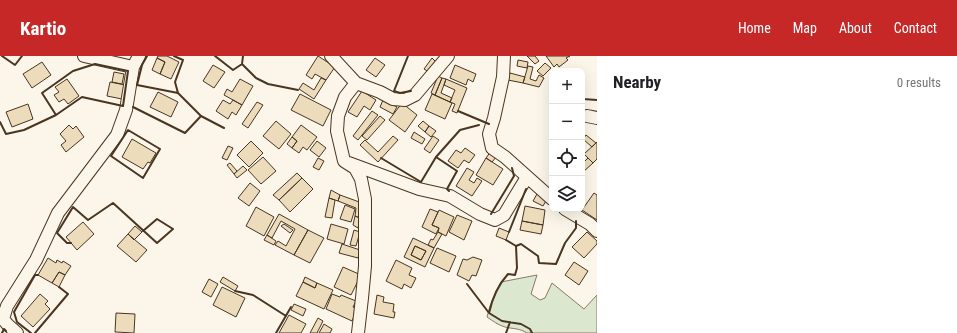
<!DOCTYPE html>
<meta charset="utf-8">
<style>
body{margin:0;font-family:"Roboto Condensed",sans-serif;background:#f2f2f2;color:#202124}
.controls{position:absolute;right:12px;top:12px;display:grid;overflow:hidden;border-radius:8px;box-shadow:0 4px 16px #0002}
.controls button{width:36px;height:36px;display:grid;place-items:center;padding:0;border:0;border-bottom:1px solid #e0e0e0;background:#fff;color:#202124;font:20px sans-serif}
.list{margin:0;padding:0;list-style:none}
h2{display:flex;justify-content:space-between;align-items:center;height:52px;margin:0;padding:0 16px;font-size:17px}
h2 small{font-size:13px;font-weight:400;color:#757577}
.icon{flex:none;width:22px;height:22px;fill:none;stroke:currentColor;stroke-width:2;stroke-linecap:round;stroke-linejoin:round}
.map{position:relative;flex:none;width:597px;height:277px;overflow:hidden}
header{display:flex;align-items:center;gap:24px;box-sizing:border-box;height:56px;padding:0 20px;background:#c62828;color:#fff}
header strong{font-size:19px}
nav{display:flex;gap:22px;margin-inline-start:auto;font-size:14px}
main{display:flex}
aside{flex:1;background:#fff}
.map>svg:first-child{display:block}
.green{fill:#dce7d0;stroke:#887966}
.building{fill:#ecdcbc;stroke:#4a3520;fill-rule:evenodd}
.lines{fill:none;stroke-linecap:round;stroke-linejoin:round}
.minor-casing{stroke:#4a3520;stroke-width:14}
.minor{stroke:#fbf6e9;stroke-width:12}
.wall{stroke:#4a3520;stroke-width:2}
</style>
<header>
<strong>Kartio</strong>
<nav><a>Home</a><a>Map</a><a>About</a><a>Contact</a></nav>
</header>
<main>
<div class="map">
<svg width="597" height="277" viewBox="0 0 597 277">
<rect width="100%" height="100%" fill="#fbf6e9"/>
<!-- green -->
<path class="green" d="M537,219L531,238L540,244L545,242L552,227L584,253L597,239V277H527C519,272 513,273 505,271C498,269 493,265 487,261L490,250L501,226Z"/>
<!-- building -->
<path class="building" d="M158,0H167L179,6L171,23L160,18L165,6L157,2Z
M318,0L335,11L326,24L315,18L312,23L306,19Z
M527,0H535L539,5L535,8Z
M546,0H570L566,2L568,4L559,11L557,8L554,11Z
M157,2L165,6L160,18L152,14Z
M375,2L385,9L376,21L366,14Z
M432,2L436,6L429,16L424,13Z
M518,4L528,6L527,12L517,10Z
M42,6L51,19L32,32L23,18Z
M545,7L551,12L543,20L537,15Z
M213,9L225,16L214,32L203,25Z
M455,9L476,18L473,26L468,23L466,29L450,22Z
M528,10L533,11L530,23L536,25L539,19L544,22L539,31L523,27Z
M114,16L124,18L122,28L112,26Z
M510,17L525,21L523,27L508,24Z
M438,20L442,22L435,39L431,37Z
M321,22L326,24L314,43L299,33L303,27L314,34Z
M442,22L446,23L441,37L452,42L450,46L435,39Z
M67,23L79,40L68,48L64,43L59,46L54,39L59,36L55,31Z
M240,23L253,30L242,49L224,39L227,33L232,36Z
M446,23L467,32L457,57L452,55L455,48L450,46L455,34L444,29Z
M110,26L125,29L122,43L107,40Z
M362,35L376,44L370,54L364,50L357,61L348,56Z
M158,36L178,46L171,61L150,51Z
M300,38L331,54L323,70L291,54Z
M432,38L452,47L445,63L425,54Z
M223,44L230,48L233,44L242,49L236,59L232,56L228,63L216,55Z
M383,44L397,51L393,58L380,51Z
M257,46L263,49L248,72L242,68Z
M402,47L417,59L405,76L389,64Z
M28,48L33,63L12,71L6,56Z
M372,55L378,59L358,84L353,80Z
M380,60L385,64L367,84L362,80Z
M276,65L291,78L279,93L263,80Z
M423,65L429,70L425,76L418,70Z
M69,69L73,73L76,70L84,81L66,96L61,89L66,85L60,78Z
M301,69L317,81L307,94L303,91L299,97L292,92L297,85L292,81Z
M429,70L436,75L431,81L425,76Z
M414,76L425,83L422,88L411,82Z
M586,79L596,87L592,91L583,83Z
M393,80L398,84L378,106L360,89L365,84L378,96Z
M433,80L439,84L430,97L424,93Z
M292,81L297,85L292,92L287,88Z
M132,83L156,97L150,107L148,106L143,113L122,101Z
M251,85L263,97L249,111L237,99Z
M317,85L326,92L319,101L310,94Z
M597,86V103L593,107L584,98Z
M228,90L233,92L227,104L222,102Z
M465,92L475,99L469,107L464,104L458,112L448,105L456,94L461,97Z
M491,95L497,100L492,106L486,102Z
M263,101L276,115L261,128L248,114Z
M318,102L324,105L319,114L313,111Z
M486,102L503,113L493,129L476,119Z
M588,102L593,107L583,116L582,115V108Z
M230,107L237,115L234,118L227,109Z
M243,110L247,114L237,122L234,118Z
M467,112L474,116L469,124L474,127L477,122L482,125L472,140L456,130Z
M297,117L302,122L279,144L273,139Z
M302,122L313,133L290,156L279,144Z
M250,127L260,135L249,150L238,142Z
M331,134L340,139L338,145L329,142Z
M594,137L597,139V164L582,154Z
M537,138L547,143L543,150L533,145Z
M340,139L362,147L360,162L355,160L356,152L338,145Z
M329,142L335,144L332,162L325,161Z
M345,149L355,153L351,166L340,163Z
M525,150L545,154L543,169L522,165Z
M256,151L274,161L264,180L246,170Z
M430,153L438,156L432,169L439,172L436,178L422,171Z
M439,154L454,161L446,180L438,176L439,172L432,169Z
M279,158L308,174L294,199L275,189L278,185L286,190L295,173L281,165L272,182L267,179Z
M457,159L472,165L464,184L449,176Z
M355,160L360,162L358,172L353,169Z
M522,165L543,169L541,178L520,174Z
M83,166L94,178L77,194L66,181Z
M284,168L293,174L290,177L281,170Z
M331,168L348,173L344,188L327,183Z
M135,170L142,176L134,184L128,178Z
M499,172L509,176L506,184L496,180Z
M308,174L324,182L310,207L294,199Z
M354,174L360,176L356,190L350,189Z
M438,176L442,178L434,192L428,189L431,183L433,184Z
M587,176L597,185V188L584,202L572,191Z
M128,178L147,194L136,206L117,190Z
M267,179L276,185L274,189L264,184Z
M413,182L434,192L425,211L404,201ZM415,190L426,195L421,204L411,199Z
M342,188L360,194L358,202L339,197Z
M415,190L426,195L421,204L411,199Z
M437,192L456,200L449,216L430,207Z
M473,201L482,204L476,220L472,219L469,225L457,219L463,203L467,204Z
M48,202L56,207L57,204L62,207L63,205L71,210L65,219L59,216L52,227L38,219Z
M396,204L412,212L409,219L416,222L411,232L404,228L402,233L386,225Z
M574,206L588,215L579,229L565,219Z
M343,211L361,219L351,239L334,231Z
M59,216L65,219L59,231L52,227Z
M223,221L238,230L235,235L220,226Z
M305,221L317,227L315,232L303,226Z
M209,223L218,228L211,241L202,236Z
M303,226L315,232L317,227L333,234L324,253L296,240Z
M222,231L245,242L236,261L213,249Z
M40,238L48,245L45,248L50,253L33,271L21,260Z
M332,238L340,241L341,239L356,245L353,251L357,253L352,265L326,253Z
M377,239L384,241L383,246L394,248L393,256H395L394,262L374,258Z
M294,248L306,253L303,260L291,254Z
M116,257L135,258L134,277L115,276Z
M289,259L306,268L301,277H279Z
M318,262L323,265L317,277H310Z
M324,268L332,273L330,277H319Z"/>
<g class="lines">
<!-- minor casing -->
<g class="minor-casing">
<path id="minor" d="M84,0L133,11
M331,0L356,27L380,36L393,43L405,44L415,39L448,0
M504,0L503,21L494,62L489,78L492,92L505,101L552,143
M356,27L345,41L338,60L337,75L344,105L355,112L361,123L365,143V210L362,242L358,277
M587,60L597,62
M349,107L419,133L450,140L480,158L495,164L504,159L527,121
M565,153L590,168L597,175
M17,277L8,269L3,263L7,250L36,204L58,157L117,79L126,54L133,11L139,0"/>
</g>
<!-- minor -->
<use href="#minor" class="minor"/>
<!-- wall -->
<path class="wall" d="M2,0L15,9L22,0
M147,0L142,9L137,29L178,37L175,26L183,4L174,0
M215,0L233,14L242,8L243,0
M408,0L394,35L400,37L411,35
M95,8L128,15L123,50L82,41L56,59L42,37L73,15Z
M242,8L256,22L268,28L298,34
M178,37L201,60
M582,42L583,43L597,44
M133,51L185,77L201,60L224,72
M458,55L489,68
M0,66L6,78L24,74L56,59
M128,74L160,93L143,122L111,100Z
M381,102L421,126L436,101
M449,135L447,133L457,115L436,101L460,74L479,69
M491,158L514,120L512,112
M509,176L526,133
M71,187H67L57,177L73,151L88,164L113,147L157,187L173,173L157,163L143,175
M516,190L521,188L538,200L539,207L556,208L565,187L576,172V165
M467,228L489,257L502,265L521,268L530,273L532,277
M235,235L253,239L286,260
M489,257C492,243 498,229 508,218L515,219L517,212L516,190L506,184
M2,277L4,273L6,275
M31,277L17,266L14,256L35,219H38
M35,277L68,238L59,231
M276,277L291,251
M506,277L510,266"/>
</g>
</svg>
<div class="controls">
<button>+</button>
<button>−</button>
<button><svg class="icon" aria-label="locate" viewBox="0 0 24 24"><circle cx="12" cy="12" r="6"/><path d="M12 2v4M12 18v4M2 12h4M18 12h4"/></svg></button>
<button><svg class="icon" aria-label="layers" viewBox="0 0 24 24"><path d="M12 4l9 5-9 5-9-5zM3 14l9 5 9-5"/></svg></button>
</div>
</div>
<aside>
<h2>Nearby<small>0 results</small></h2>
<ul class="list">
</ul>
</aside>
</main>
